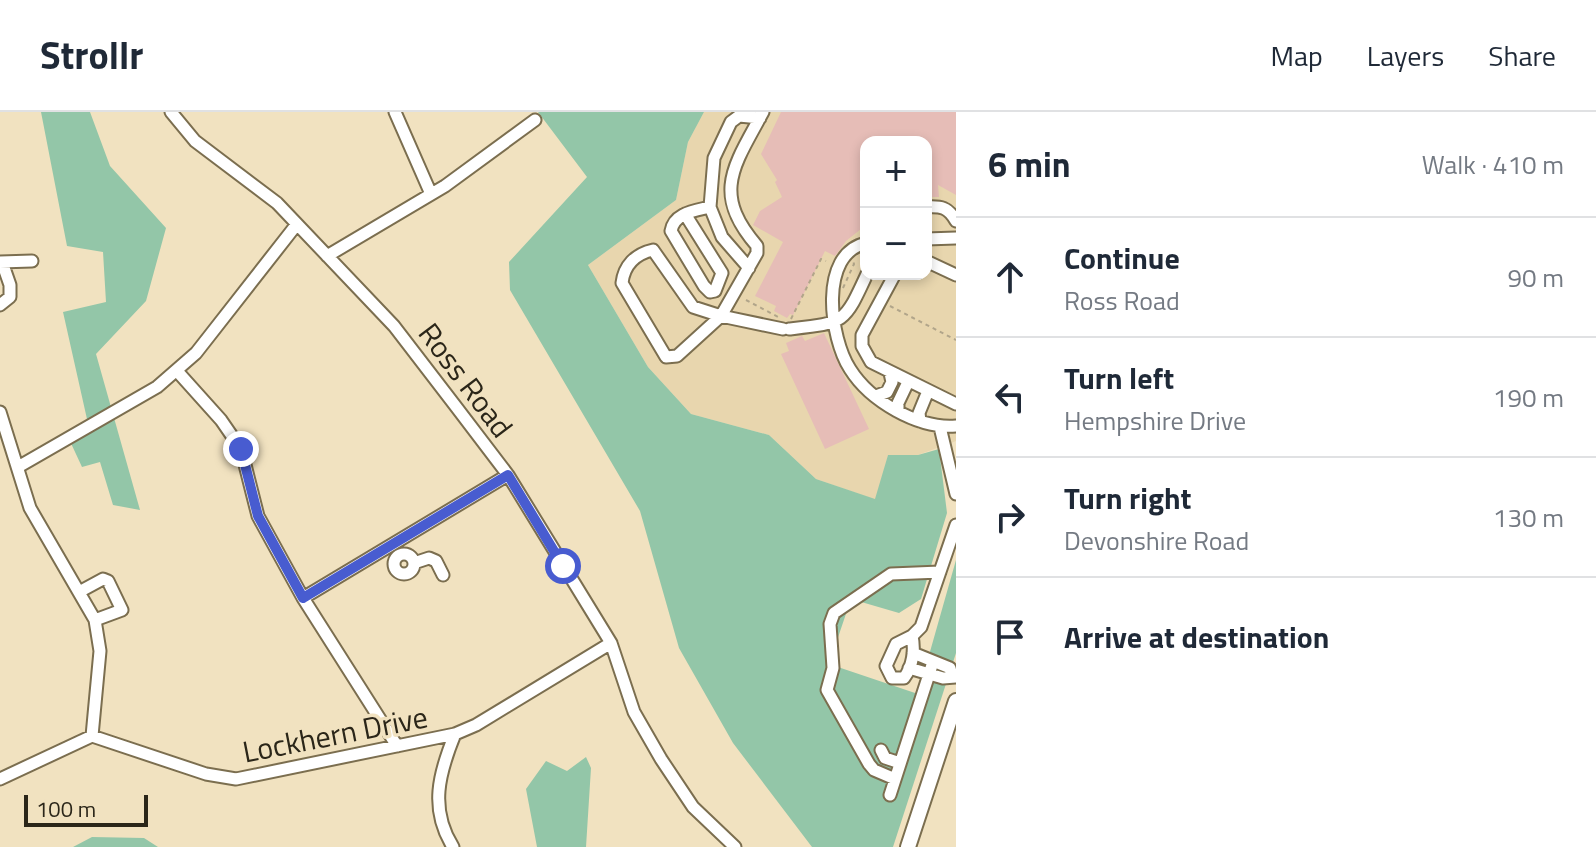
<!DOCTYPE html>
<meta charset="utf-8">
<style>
body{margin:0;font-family:"Titillium Web",sans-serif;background:#f2f2f3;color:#1f2937}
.controls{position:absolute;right:24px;top:24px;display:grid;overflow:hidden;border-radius:16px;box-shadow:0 4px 12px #0003}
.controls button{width:72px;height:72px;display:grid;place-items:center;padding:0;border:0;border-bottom:2px solid #e0e1e3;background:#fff;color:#1f2937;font:40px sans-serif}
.scale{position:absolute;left:24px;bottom:20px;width:124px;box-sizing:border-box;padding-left:8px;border:4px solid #2b2619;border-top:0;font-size:22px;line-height:28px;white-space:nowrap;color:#2b2619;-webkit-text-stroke:6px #f1e2c0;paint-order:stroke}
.stop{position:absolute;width:24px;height:24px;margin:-18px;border:6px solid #485cd0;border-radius:50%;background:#fff}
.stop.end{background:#485cd0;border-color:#fff;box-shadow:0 2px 8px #0008}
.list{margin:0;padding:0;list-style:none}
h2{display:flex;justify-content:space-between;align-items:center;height:104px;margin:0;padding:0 32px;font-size:34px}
h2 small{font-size:26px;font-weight:400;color:#747a83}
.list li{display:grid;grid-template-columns:52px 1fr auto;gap:24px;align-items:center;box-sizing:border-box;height:120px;padding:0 32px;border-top:2px solid #e0e1e3}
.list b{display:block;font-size:30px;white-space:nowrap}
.list p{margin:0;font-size:26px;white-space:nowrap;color:#747a83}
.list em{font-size:26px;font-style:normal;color:#747a83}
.icon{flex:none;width:44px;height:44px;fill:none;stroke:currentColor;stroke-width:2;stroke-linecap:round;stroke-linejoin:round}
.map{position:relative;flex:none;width:956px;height:735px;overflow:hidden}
header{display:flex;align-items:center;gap:48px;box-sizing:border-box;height:112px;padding:0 40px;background:#fff;border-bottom:2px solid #e0e1e3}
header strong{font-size:38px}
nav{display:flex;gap:44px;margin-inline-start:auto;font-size:28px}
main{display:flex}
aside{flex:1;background:#fff}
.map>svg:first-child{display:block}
.built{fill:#e8d6ae;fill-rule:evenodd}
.green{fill:#93c6a8}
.building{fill:#e6bdb7}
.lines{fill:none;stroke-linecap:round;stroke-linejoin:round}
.minor-casing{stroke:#7b6e4f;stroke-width:15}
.major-casing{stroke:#7b6e4f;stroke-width:18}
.path{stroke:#b1a58a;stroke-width:2;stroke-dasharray:4 4;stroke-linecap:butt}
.minor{stroke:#fff;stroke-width:11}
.major{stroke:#fff;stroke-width:14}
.route{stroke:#485cd0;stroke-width:10}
.labels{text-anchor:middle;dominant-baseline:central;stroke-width:7;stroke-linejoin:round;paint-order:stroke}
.street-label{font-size:30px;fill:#2b2619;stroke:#f1e2c0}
</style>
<header>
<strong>Strollr</strong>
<nav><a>Map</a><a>Layers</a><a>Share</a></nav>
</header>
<main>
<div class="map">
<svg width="956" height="735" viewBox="0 0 956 735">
<rect width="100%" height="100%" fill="#f1e2c0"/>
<!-- built -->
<path class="built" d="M704,0H956V329L918,343H888L876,388L816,367L769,323L691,302L648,255L588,153L676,88L688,30ZM866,30H926V162H866Z"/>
<!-- green -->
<path class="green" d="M41,0H90L110,54L166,116L146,189L96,242L140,398L113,393L100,350L82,355L69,327L89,316L63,200L106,190L103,140L67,134Z
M538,0H704L688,30L676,88L588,153L648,255L691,302L769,323L816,367L875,387L888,343H918L939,337L947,401L921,487L899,501L851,487L829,552L918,582L956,448V541L893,735H812L733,631L679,536L640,399L510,178L509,150L587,65Z
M586,645L591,656L586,735H537L526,677L546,649L567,659Z
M92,725L144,726L158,735H73Z"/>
<!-- building -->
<path class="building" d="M781,0H956V83L938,73L939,85H926V30H866V113L846,129L835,144L825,139L793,203L790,202L787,206L774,199L776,194L755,184L783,130L753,113L760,99L782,85L775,70L777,68L761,42Z
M824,221L869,317L825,337L781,242L789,239L786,231L802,224L805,229Z"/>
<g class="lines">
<!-- minor casing -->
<g class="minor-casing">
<path id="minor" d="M171,0L195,29L277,91L394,214L457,296L508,363L611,531L634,600L661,647L693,695L735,735
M395,0L431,82
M763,0C734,54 711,81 757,134V141L721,204L677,244L666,245L622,171C624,154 635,142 653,138L693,195L721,204L783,217
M926,95C941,94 948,95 956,109
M685,102L722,161L715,179L710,180L704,174L671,119C674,101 694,99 710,95
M926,127L956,126
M866,131C818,142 830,226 850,257C870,289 918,317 956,314
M327,144L445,74L535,8
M926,149L956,163
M0,150L32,149
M749,156L722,125L710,95L714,46L731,10L739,4L760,6
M895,162L862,223V234L871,250L956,292
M0,193L10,185V173L2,150
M789,217C845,211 844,212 867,162
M177,259L221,308L241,337L258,404L303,486L397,634
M876,284L887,280L892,270L890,261
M898,298V291L908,270
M0,300L30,396L95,508L100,539L92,624
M920,309L919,301L928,279
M940,315L956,382
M18,355L157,275L196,241L297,112
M394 452a10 10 0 1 1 20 0a10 10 0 1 1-20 0Z
M414,451L429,446L436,449L443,463
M79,480L103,467L108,469L122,498L95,508
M303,486L508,363
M912,524C915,538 913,554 904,566H892L886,554L896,532L912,524L921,515L956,413
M913,541L950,556L952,564
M909,556L943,566L956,565
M881,638L885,646L900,651
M0,667L92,624L206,662L236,667L455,622
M895,667L874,658L869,652L827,578L833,556L830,512L834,501L891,462L940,460
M890,683L933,550
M453,735C429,697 439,661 455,622L476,613L611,531"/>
</g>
<!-- major casing -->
<g class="major-casing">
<path id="major" d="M908,735L956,589"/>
</g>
<!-- path -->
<path class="path" d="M926,113L927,103
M843,176L854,152L853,149
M746,188L780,206
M890,194L956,228
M791,207L821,147L826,149"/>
<!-- minor -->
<use href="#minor" class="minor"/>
<!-- major -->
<use href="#major" class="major"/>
</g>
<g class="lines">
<!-- route -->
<path class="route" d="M241,337L258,404L303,486L508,363L563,454"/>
</g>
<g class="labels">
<!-- street labels -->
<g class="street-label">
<text transform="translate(466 268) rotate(53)">Ross Road</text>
<text transform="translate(335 622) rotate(-11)">Lockhern Drive</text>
</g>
</g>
</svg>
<div class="controls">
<button>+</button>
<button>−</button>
</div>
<div class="scale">100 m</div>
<div class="stop" style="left:563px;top:454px"></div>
<div class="stop end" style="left:241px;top:337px"></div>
</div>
<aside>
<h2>6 min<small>Walk · 410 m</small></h2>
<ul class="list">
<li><svg class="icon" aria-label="ahead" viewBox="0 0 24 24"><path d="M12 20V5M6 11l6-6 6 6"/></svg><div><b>Continue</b><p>Ross Road</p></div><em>90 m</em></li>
<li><svg class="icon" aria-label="left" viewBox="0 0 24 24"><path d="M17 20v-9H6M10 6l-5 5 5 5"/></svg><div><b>Turn left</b><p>Hempshire Drive</p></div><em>190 m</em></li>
<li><svg class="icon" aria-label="right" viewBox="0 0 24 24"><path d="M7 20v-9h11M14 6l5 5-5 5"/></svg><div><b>Turn right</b><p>Devonshire Road</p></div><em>130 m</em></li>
<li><svg class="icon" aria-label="arrive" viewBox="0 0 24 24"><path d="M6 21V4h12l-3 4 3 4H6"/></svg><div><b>Arrive at destination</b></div></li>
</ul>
</aside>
</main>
